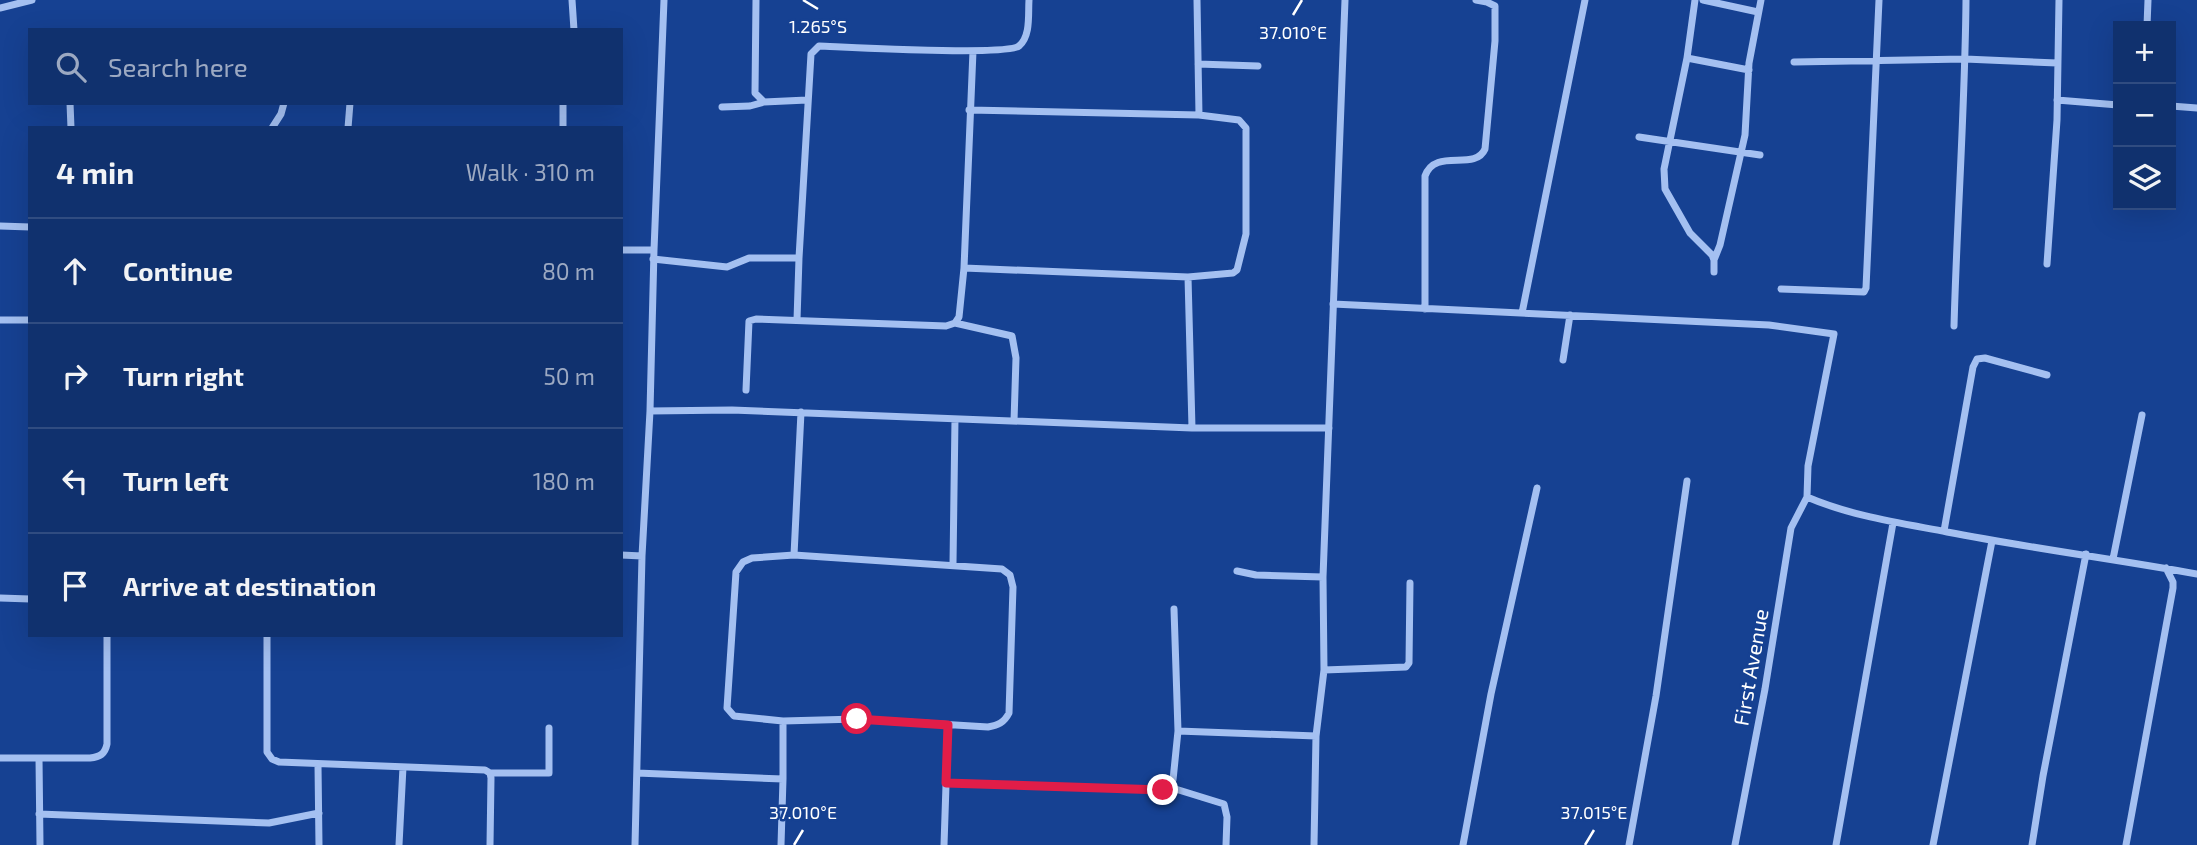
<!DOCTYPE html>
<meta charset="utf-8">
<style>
body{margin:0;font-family:"Exo 2",sans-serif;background:#193973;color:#f1f3f6}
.controls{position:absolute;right:21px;top:21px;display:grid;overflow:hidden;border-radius:0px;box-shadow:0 7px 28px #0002}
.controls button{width:63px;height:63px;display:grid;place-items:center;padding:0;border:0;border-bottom:2px solid #304c81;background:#10316e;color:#f1f3f6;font:35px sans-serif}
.stop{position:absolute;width:21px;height:21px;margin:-16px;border:5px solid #e11d48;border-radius:50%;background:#fff}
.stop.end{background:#e11d48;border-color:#fff;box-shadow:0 2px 7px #0008}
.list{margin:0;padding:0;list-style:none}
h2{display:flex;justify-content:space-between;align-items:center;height:91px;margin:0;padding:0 28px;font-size:30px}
h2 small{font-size:23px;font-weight:400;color:#9ca9c2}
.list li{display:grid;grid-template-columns:46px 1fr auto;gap:21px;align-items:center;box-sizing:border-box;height:105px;padding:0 28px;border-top:2px solid #304c81}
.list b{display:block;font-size:26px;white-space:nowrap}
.list em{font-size:23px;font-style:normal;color:#9ca9c2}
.icon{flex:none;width:38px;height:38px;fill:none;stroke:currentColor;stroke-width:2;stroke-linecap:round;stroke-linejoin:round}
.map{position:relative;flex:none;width:2197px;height:845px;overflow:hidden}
.search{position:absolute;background:#10316e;box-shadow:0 7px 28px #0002;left:28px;top:28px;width:595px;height:77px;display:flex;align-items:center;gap:18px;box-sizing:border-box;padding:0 24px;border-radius:0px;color:#9ca9c2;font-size:26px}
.panel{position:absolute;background:#10316e;box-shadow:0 7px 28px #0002;left:28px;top:126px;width:595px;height:511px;border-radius:0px}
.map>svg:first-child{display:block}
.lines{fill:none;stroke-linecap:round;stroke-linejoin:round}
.street{stroke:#a4c0f1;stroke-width:7}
.route{stroke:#e11d48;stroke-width:9}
.ticks{fill:none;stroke:#fff;stroke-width:2.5}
.labels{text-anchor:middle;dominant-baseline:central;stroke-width:5;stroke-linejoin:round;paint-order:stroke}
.street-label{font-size:21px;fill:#fff;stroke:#164192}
.ticks-label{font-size:18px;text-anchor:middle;fill:#fff;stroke:#164192;stroke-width:5;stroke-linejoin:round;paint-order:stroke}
</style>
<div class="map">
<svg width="2197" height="845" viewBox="0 0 2197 845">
<rect width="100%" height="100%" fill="#164192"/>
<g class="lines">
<!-- street -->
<path class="street" d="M572,0L574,30
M756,0L755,93L764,102L807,100
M1695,0L1687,58L1664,169L1665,189L1690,233L1712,255L1714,260V272
M1703,0L1758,12
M0,8L32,0
M2147,26L2148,0
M1687,58L1749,70
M1794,62L1965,59L2057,63
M1198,64L1258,66
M2057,100L2118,105
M70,103L71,128
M2171,106L2197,108
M722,107L750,106L764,102
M969,110L1199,115L1197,0
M272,128L281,114L284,103
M348,128L350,103
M563,128V103
M1639,137L1760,155
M0,226L30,227
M621,250H654
M653,259L727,267L749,258H799L811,54L819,46C846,47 1007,56 1019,46C1031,36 1028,14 1029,0
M1714,260L1720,245L1745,135L1749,63L1761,0
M2047,264L2057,120L2059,0
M964,268L1188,277L1233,273L1237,270L1246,234V128L1239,120L1199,115
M1188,277L1192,428
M1781,289L1864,292L1866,288L1879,0
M1333,304L1769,325L1834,334L1808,466L1807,497L1791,528L1765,689L1735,845
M1425,309V176C1435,147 1475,172 1485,149L1495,41V6L1487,2L1476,0
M1522,313L1585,0
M0,320H30
M797,320L799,258
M955,323L1012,336L1016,358L1014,421
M1954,326C1957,217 1965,109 1966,0
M1563,360L1570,315
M746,390L749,321L756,319L946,326L955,323L959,317L964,268L973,51
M650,411L732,410L1192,428H1329
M1807,497C1851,516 1900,523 1947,532C2030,548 2114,559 2197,574
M1944,531L1973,367L1977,359L1985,358L2047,375
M621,555L642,556
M794,555L1002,569L1010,575L1013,587L1009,713C1004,723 998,725 988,727L857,719L783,721L734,716L727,708L736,572L743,562L752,558Z
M794,555L801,412
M2113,559L2142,415
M953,564L955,419
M1237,571L1256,575L1323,577
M0,598L30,599
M1174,609L1178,731L1316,736
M267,635V752L272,759L279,762L485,770L490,773L491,778L490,845
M1324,670L1406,667L1409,663L1410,583
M0,758H90C100,757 105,754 107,744V635
M39,758L40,845
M318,765L319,845
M490,773H549V728
M637,773L783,779V721
M946,783L1162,790L1169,787L1173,780L1178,731
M1169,787L1224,804L1227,817L1226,845
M39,814L269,823L319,813
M399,845L403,767
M635,845L642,556L650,411L654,250L664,0
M781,845L783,779
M944,845L948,725
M1314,845L1316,736L1324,670L1323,577L1345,0
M1463,845L1491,694L1537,488
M1629,845L1656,696L1687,481
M1836,845L1893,523
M1933,845L1992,541
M2032,845L2043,776L2086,554
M2126,845L2173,588V582L2166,568"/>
</g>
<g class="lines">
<!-- route -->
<path class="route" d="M857,719L948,725L946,783L1163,790"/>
</g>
<!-- ticks -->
<path class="ticks" d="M803,0L818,9M1293,15L1302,0M794,845L803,830M1585,845L1594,830"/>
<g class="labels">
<!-- street labels -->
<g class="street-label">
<text transform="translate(1750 667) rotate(-80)">First Avenue</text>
</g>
</g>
<g class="ticks-label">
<text x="818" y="33">1.265°S</text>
<text x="1293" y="39">37.010°E</text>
<text x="803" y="819">37.010°E</text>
<text x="1594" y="819">37.015°E</text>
</g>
</svg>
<div class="controls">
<button>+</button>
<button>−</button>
<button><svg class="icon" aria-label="layers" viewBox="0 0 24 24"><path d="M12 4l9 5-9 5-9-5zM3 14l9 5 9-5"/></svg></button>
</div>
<div class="stop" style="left:857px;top:719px"></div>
<div class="stop end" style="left:1163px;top:790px"></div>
<div class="search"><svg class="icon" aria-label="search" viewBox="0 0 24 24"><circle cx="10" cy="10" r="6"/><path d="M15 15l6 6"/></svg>Search here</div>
<section class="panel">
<h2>4 min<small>Walk · 310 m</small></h2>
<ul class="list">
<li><svg class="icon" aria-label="ahead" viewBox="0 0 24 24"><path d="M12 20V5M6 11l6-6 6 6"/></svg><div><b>Continue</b></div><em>80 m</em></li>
<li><svg class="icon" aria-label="right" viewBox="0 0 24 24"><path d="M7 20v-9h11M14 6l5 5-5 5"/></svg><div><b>Turn right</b></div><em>50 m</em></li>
<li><svg class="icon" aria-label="left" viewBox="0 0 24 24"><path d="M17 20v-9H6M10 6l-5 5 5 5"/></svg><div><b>Turn left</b></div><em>180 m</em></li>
<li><svg class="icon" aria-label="arrive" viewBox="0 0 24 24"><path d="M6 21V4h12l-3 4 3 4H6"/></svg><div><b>Arrive at destination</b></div></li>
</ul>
</section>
</div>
